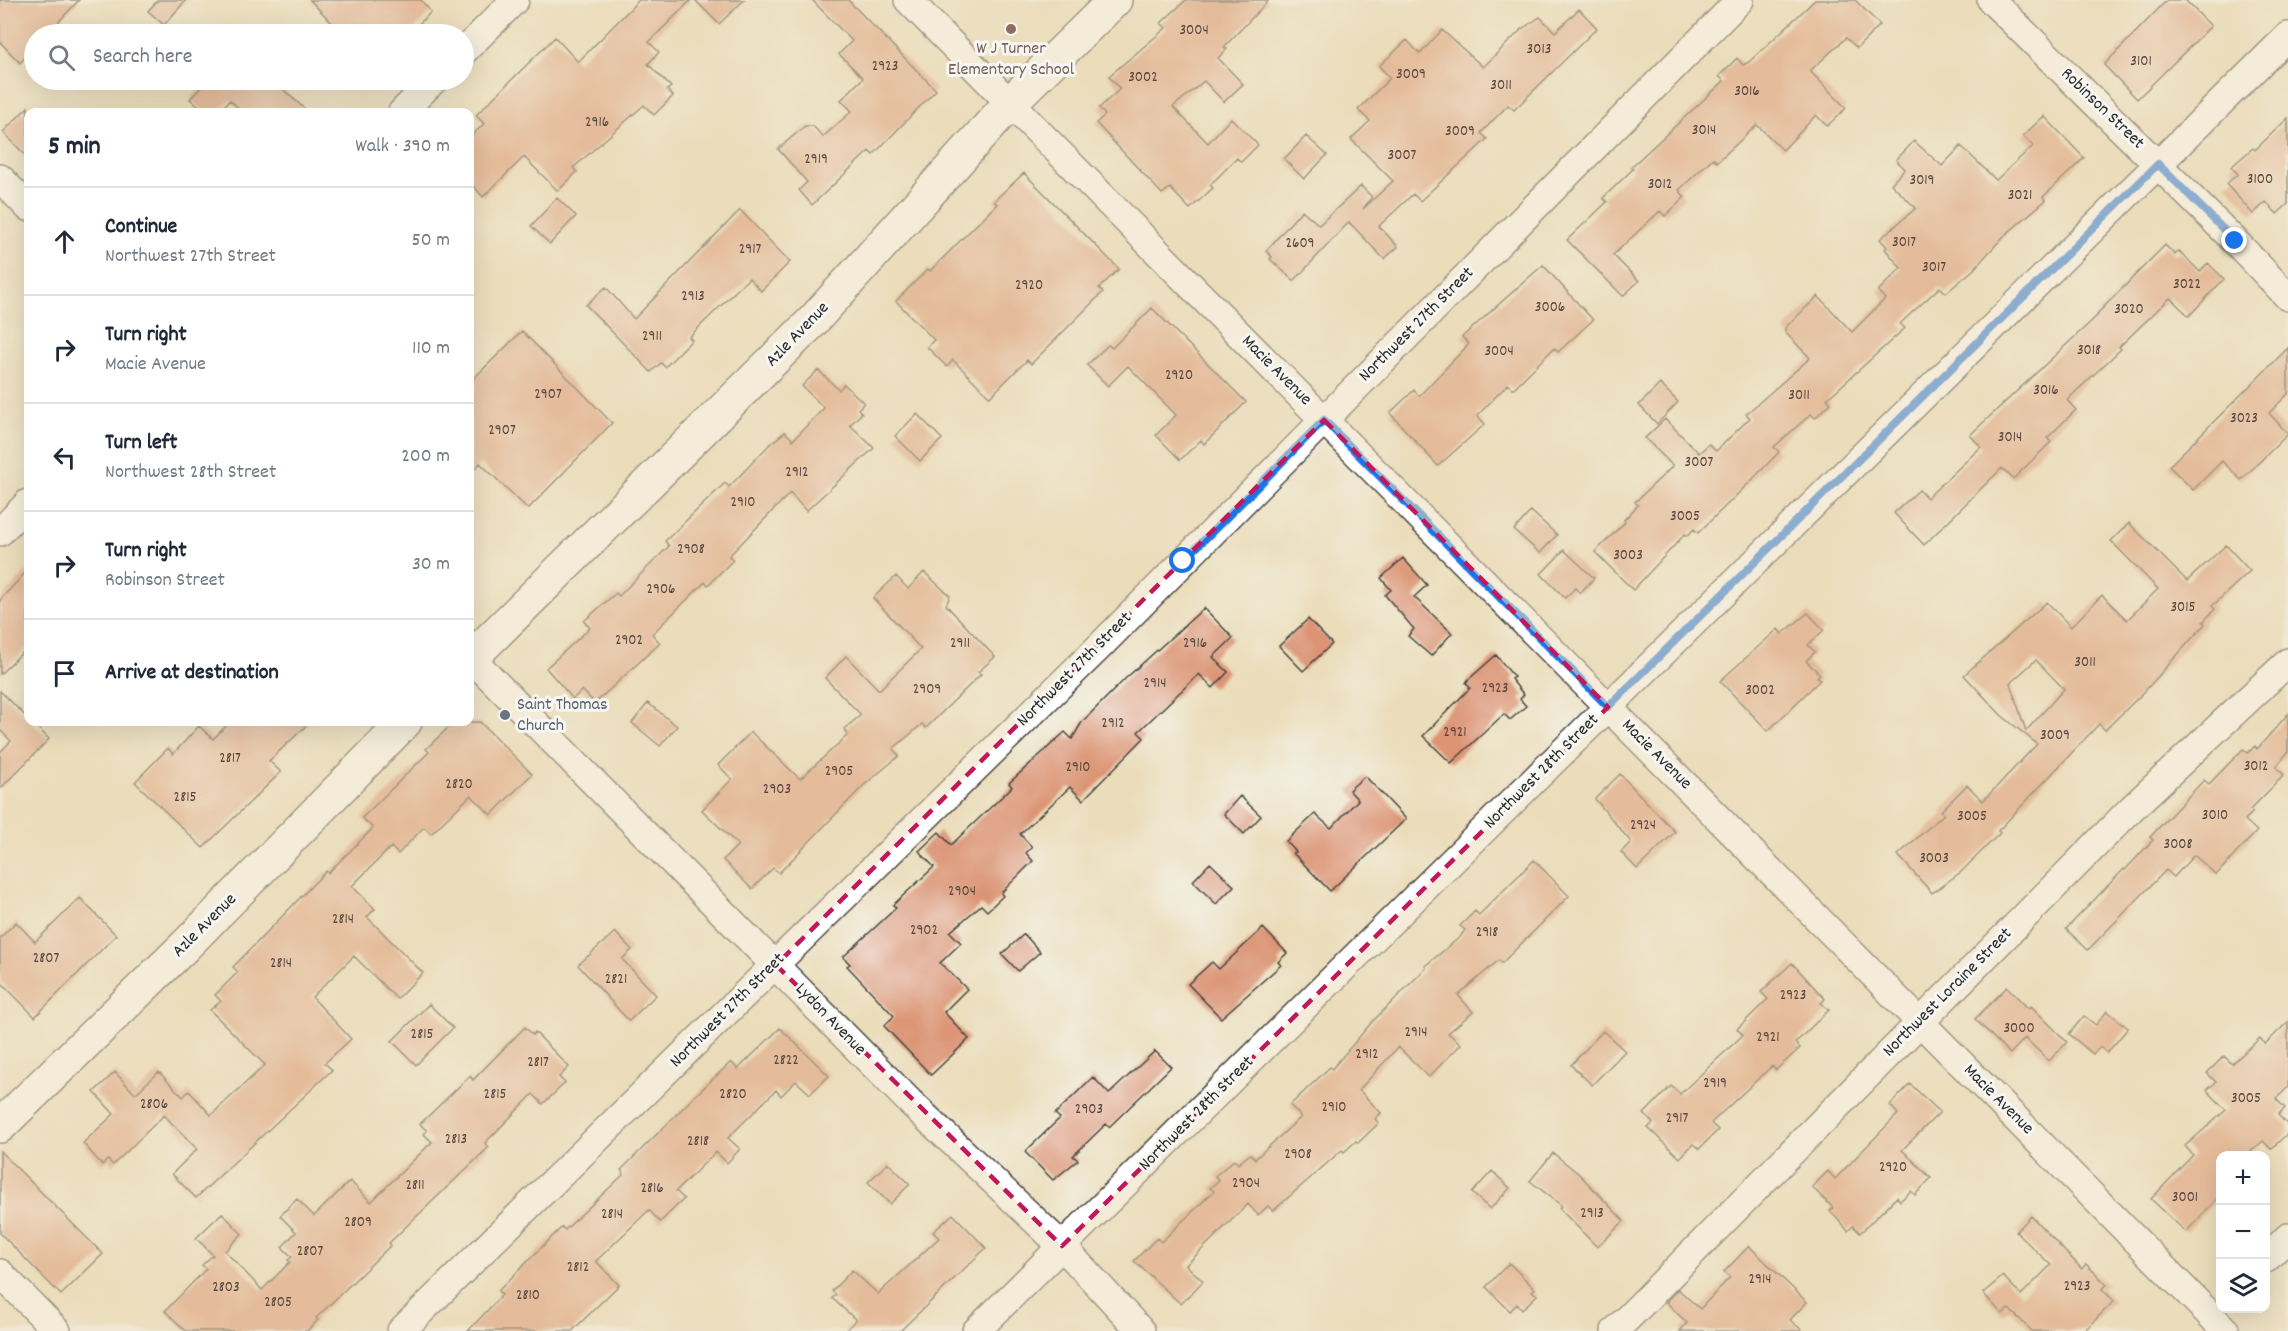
<!DOCTYPE html>
<meta charset="utf-8">
<style>
body{margin:0;font-family:Dekko,sans-serif;background:#f6f6f7;color:#1f2937}
.controls{position:absolute;right:18px;bottom:18px;display:grid;overflow:hidden;border-radius:12px;box-shadow:0 6px 24px #0002}
.controls button{width:54px;height:54px;display:grid;place-items:center;padding:0;border:0;border-bottom:2px solid #e0e1e3;background:#fff;color:#1f2937;font:30px sans-serif}
.stop{position:absolute;width:18px;height:18px;margin:-14px;border:4px solid #1a73e8;border-radius:50%;background:#fff}
.stop.end{background:#1a73e8;border-color:#fff;box-shadow:0 2px 6px #0008}
.list{margin:0;padding:0;list-style:none}
h2{display:flex;justify-content:space-between;align-items:center;height:78px;margin:0;padding:0 24px;font-size:26px}
h2 small{font-size:20px;font-weight:400;color:#747a83}
.list li{display:grid;grid-template-columns:39px 1fr auto;gap:18px;align-items:center;box-sizing:border-box;height:108px;padding:0 24px;border-top:2px solid #e0e1e3}
.list b{display:block;font-size:22px;white-space:nowrap}
.list p{margin:0;font-size:20px;white-space:nowrap;color:#747a83}
.list em{font-size:20px;font-style:normal;color:#747a83}
.icon{flex:none;width:33px;height:33px;fill:none;stroke:currentColor;stroke-width:2;stroke-linecap:round;stroke-linejoin:round}
.map{position:relative;flex:none;width:2288px;height:1331px;overflow:hidden}
.search{position:absolute;background:#fff;box-shadow:0 6px 24px #0002;left:24px;top:24px;width:450px;height:66px;display:flex;align-items:center;gap:15px;box-sizing:border-box;padding:0 21px;border-radius:33px;color:#747a83;font-size:22px}
.panel{position:absolute;background:#fff;box-shadow:0 6px 24px #0002;left:24px;top:108px;width:450px;height:618px;border-radius:12px}
.map>svg:first-child{display:block}
.building{fill:#dc9474;fill-rule:evenodd}
.lines{fill:none;stroke-linecap:round;stroke-linejoin:round}
.street-casing{stroke:#484640;stroke-width:30}
.secondary-casing{stroke:#484640;stroke-width:36}
.street{stroke:#fff;stroke-width:27}
.secondary{stroke:#fff;stroke-width:33}
.route{stroke:#1a73e8;stroke-width:8}
.marked{fill:none;stroke:#c2185b;stroke-width:4.5;stroke-dasharray:12 8;stroke-linejoin:round}
.education-dot{fill:#8d6e63;stroke:#f6f6f2;stroke-width:2}
.worship-dot{fill:#6b7280;stroke:#f6f6f2;stroke-width:2}
.labels{text-anchor:middle;dominant-baseline:central;stroke-width:6;stroke-linejoin:round;paint-order:stroke}
.number-label{font-size:15px;fill:#57453d}
.education-label{font-size:18px;fill:#785e54;stroke:#f6f6f2}
.street-label{font-size:18px;fill:#2b2b2b;stroke:#f6f6f2}
.worship-label{font-size:18px;fill:#5b616d;stroke:#f6f6f2;text-anchor:start}
</style>
<div class="map">
<svg width="2288" height="1331" viewBox="0 0 2288 1331">
<rect width="100%" height="100%" fill="#f6f6f2"/>
<filter id="ink" filterUnits="userSpaceOnUse"><feTurbulence type="fractalNoise" baseFrequency=".0167" numOctaves="2"/><feDisplacementMap in="SourceGraphic" scale="12" xChannelSelector="R" yChannelSelector="G"/><feConvolveMatrix kernelMatrix="1 2 1 2 8 2 1 2 1" color-interpolation-filters="sRGB"/></filter>
<filter id="wash" filterUnits="userSpaceOnUse"><feTurbulence type="fractalNoise" baseFrequency=".008" numOctaves="4" result="noise"/><feDisplacementMap in="SourceGraphic" scale="24" xChannelSelector="R" yChannelSelector="G"/><feGaussianBlur stdDeviation="1.35" result="paint"/><feColorMatrix in="noise" values="0 0 0 0 0 0 0 0 0 0 0 0 0 0 0 0 0 1.4 0 .05"/><feComposite in="paint" operator="in"/></filter>
<g filter="url(#wash)">
<rect width="100%" height="100%" fill="#ebddba"/>
<g id="blocks">
<!-- building -->
<path class="building" d="M0,0H79L47,34H34V48L20,63L0,42Z
M158,0H186L164,25L148,11Z
M310,0H421L431,12L409,34H320L332,23Z
M639,0H691L649,42L659,52L648,64L671,87L667,90L673,96L654,115L644,105L573,168L577,172L558,191L524,157L483,197L470,182V137L484,124L476,115L555,37L578,62Z
M695,0H744L719,24Z
M812,0H848L936,90L873,155L869,151L812,205L799,190L807,182L778,149L805,126H813L823,137L852,111L841,100L863,78L839,54L852,41Z
M1186,0H1269L1224,47L1227,49L1218,58L1243,84L1224,102L1204,81L1173,107L1208,143L1231,118L1258,145L1241,162L1237,158L1210,185L1213,188L1190,209L1170,188L1162,194L1096,123L1105,115L1099,108L1120,89L1109,76L1166,28L1161,23Z
M1815,0H1855L1880,25L1857,48L1846,38L1810,71L1846,108L1827,126L1816,115L1783,150L1757,125L1717,162L1713,158L1679,190L1685,197L1665,216L1660,211L1613,255L1639,281L1623,296L1567,240L1607,202L1603,198L1633,169L1631,167L1724,81L1719,76L1737,58L1743,65L1749,62Z
M2167,0H2185L2211,26L2137,99L2104,65Z
M1579,9L1597,28L1514,110L1508,105L1481,133L1487,139L1420,201L1413,194L1379,226L1398,247L1384,259L1349,222L1294,281L1270,259L1272,257L1266,251L1302,210L1319,225L1361,186L1372,197L1363,209L1393,181L1351,139L1370,121L1358,110L1390,78L1379,66L1407,40L1420,54L1442,30L1483,67L1522,29L1540,17L1555,32Z
M208,80H273L308,112H242L230,100L218,112H204L190,99Z
M28,107V158L3,132Z
M2044,116L2084,158L2043,197L2046,200L2003,237L1973,270L1946,293L1940,287L1905,319L1900,324L1905,328L1827,399L1831,403L1815,418L1811,414L1774,447L1779,452L1751,481L1698,533L1694,529L1687,536L1685,534L1633,590L1595,552L1625,522L1624,520L1638,505L1635,502L1673,466L1645,438L1665,419L1699,453L1709,444L1716,451L1750,418L1746,414L1810,358L1785,332V328L1818,296L1852,332L1885,299L1878,291L1901,268L1885,249L1887,247L1880,239L1916,208L1891,184L1905,169L1896,160L1914,141L1942,166L1961,146L1996,180L2033,146L2023,136Z
M2288,118V204L2277,214L2266,202L2253,214L2226,184L2238,174L2231,167L2253,148L2255,150Z
M1306,136L1327,155L1304,179L1284,159Z
M1024,173L1119,269L1099,288L1103,292L1031,364L1027,360L990,397L953,360L947,367L927,347L934,340L896,301L928,269L930,271L997,204L994,201Z
M557,198L576,216L550,244L531,226Z
M740,210L790,262L761,291L749,278L689,337L692,340L665,367L661,363L651,372L586,305L606,287L634,319Z
M2165,245L2175,255L2179,251L2200,272L2208,263L2224,279L2189,316L2170,298L2119,347L2121,349L2067,400L2076,410L2047,438L2051,442L2013,479L2002,468L1924,545L1894,513L1919,490L1927,498L1981,447L1970,435L2098,315L2097,314Z
M1543,265L1593,320L1558,352L1554,348L1513,389L1508,384L1477,416L1485,424L1438,466L1390,413L1414,390L1419,396L1469,344L1462,337Z
M1152,308L1246,402L1204,444L1201,440L1180,460L1156,435L1176,415L1128,366L1108,386L1087,365L1108,345L1112,348Z
M522,331L612,423L528,509L480,463L470,474V382Z
M2288,348V394L2269,413L2288,434L2241,480L2222,461L2193,490L2169,466Z
M818,370L839,390L844,384L864,403L858,409L862,413L850,425L874,448L806,511L790,493L729,556L733,560L708,585L705,582L652,634L660,643L595,703L582,690L573,699L546,668L590,628L584,621L616,593L619,596L669,546L665,541L725,483L729,487L770,444L785,432L793,440L824,408L802,386Z
M1660,384L1678,402L1657,424L1639,405Z
M917,414L942,439L920,461L895,436Z
M1531,511L1557,535L1540,553L1514,530Z
M2129,523L2187,581L2226,545L2250,571L2212,606L2215,609L2203,622L2205,624L2144,692L2105,730L2099,724L1998,831L2000,833L1961,872L1932,893L1898,855L1944,814L1941,811L1967,785L1983,801L2037,744L2001,715L1964,675L2047,602L2071,627L2102,595L2127,620L2158,589L2111,541ZM2036,660L2064,689L2026,731L2010,683Z
M1564,550L1594,578L1580,593L1575,588L1565,598L1541,574Z
M1403,558L1427,585L1414,597L1452,633L1431,656L1408,636L1414,629L1385,595L1391,590L1381,578Z
M28,570V647L0,674V600Z
M924,572L950,596L946,605L995,657L978,672L981,674L926,728L922,724L893,749L899,756L863,786L779,873L773,868L752,889L723,860L738,845L702,810L732,779L718,765L751,732L800,779L848,735L844,729L861,715L825,678L846,656L879,690L921,649L873,598L896,576L908,589Z
M1204,608L1233,638L1213,657L1228,672L1213,688L1199,674L1138,732L1144,738L1083,800L1070,787L1020,834L1032,847L1026,853L1033,861L1001,893L1003,896L987,911L981,905L950,932L961,943L940,963L967,989L944,1012L969,1039L931,1075L884,1026L894,1016L847,966L850,964L843,957L896,908L893,905L934,867L919,851L939,832L951,845L1012,787L1009,783L1065,732L1072,739L1082,722L1126,678Z
M1808,613L1824,630L1808,645L1815,652L1806,661L1820,674L1817,677L1820,680L1768,731L1720,681L1778,629L1782,634Z
M1308,619L1332,644L1303,671L1279,646Z
M1496,655L1514,677L1511,679L1524,695L1520,699L1526,706L1510,720L1504,714L1451,763L1423,736L1470,688L1466,683L1468,680Z
M0,691L49,739L0,789V752L11,741L0,730Z
M648,703L677,726L660,746L632,723Z
M2288,714V752L2276,767L2284,775L2250,810L2253,812L2245,820L2257,831L2216,875L2194,855L2174,877L2166,870L2088,950L2066,929L2124,869L2125,870L2153,840L2150,837L2204,780L2209,784L2243,749L2248,753L2255,746L2257,749Z
M230,722H310L269,761L281,772L203,848L135,782L168,748L173,754L199,726L213,739Z
M454,722H480L532,774L491,815L471,795L431,834L424,827L398,854L391,847L352,886L375,909L367,917L423,973L397,999L354,956L312,997L351,1039L325,1063L332,1070L196,1198L172,1174L197,1149L164,1115L113,1165L108,1160L102,1165L83,1143L114,1114L94,1092L115,1072L135,1094L159,1072L183,1097L189,1091L211,1115L265,1065L210,1010L221,1001L215,995L238,972L233,967L326,871L328,873L373,828L362,818L429,752L426,749Z
M1620,774L1675,832L1637,869L1621,852L1631,842L1595,799Z
M1365,776L1406,819L1330,891L1293,853L1296,852L1286,841L1315,814L1331,828L1358,800L1349,790Z
M1240,796L1261,816L1244,834L1224,814Z
M1534,860L1569,896L1502,963L1499,960L1458,995L1473,1012L1448,1033L1461,1044L1429,1077L1398,1047L1359,1090L1381,1113L1375,1119L1379,1123L1358,1143L1356,1141L1344,1152L1342,1150L1273,1211L1268,1206L1258,1215L1248,1204L1186,1265L1203,1281L1181,1304L1134,1261L1157,1238L1161,1242L1214,1191L1210,1188L1219,1180L1215,1176L1234,1160L1238,1164L1250,1154L1255,1159L1301,1117L1290,1105L1330,1067L1332,1069L1372,1022L1426,968L1425,966L1460,937L1465,930L1460,926L1475,911L1479,915Z
M1210,863L1234,886L1216,904L1193,881Z
M80,898L116,935L35,1017L0,981V938L16,922L35,942Z
M1263,928L1287,953L1278,962L1281,965L1221,1018L1188,984L1212,962L1219,969Z
M615,932L632,950L622,959L656,995L629,1021L578,965Z
M1024,934L1040,952L1018,971L1002,954Z
M1792,963L1825,999L1821,1003L1829,1010L1795,1043L1800,1048L1776,1070L1772,1066L1711,1123L1718,1130L1699,1149L1693,1144L1680,1158L1648,1128L1653,1123L1644,1114L1671,1086L1680,1094L1743,1035L1737,1029L1768,999L1761,992Z
M2007,987L2029,1009L2031,1006L2067,1042L2049,1061L2025,1038L2010,1054L1975,1019Z
M429,1004L453,1028L416,1065L392,1041Z
M2107,1011L2128,1028L2107,1053L2100,1047L2093,1054L2069,1034L2084,1016L2096,1025Z
M2288,1022V1087L2276,1099L2285,1108L2278,1115L2288,1125V1133L2271,1149L2263,1141L2247,1155H2220V1196L2186,1232L2151,1199L2193,1155L2185,1146L2226,1110L2207,1090L2216,1082L2207,1073L2224,1056L2232,1064L2260,1038L2265,1044Z
M525,1027L533,1035L535,1032L569,1067L559,1077L565,1083L543,1104L533,1094L485,1143L489,1147L389,1243L391,1245L316,1318L318,1320L307,1331H186L165,1311L206,1269L202,1265L213,1255L196,1238L222,1213L242,1234L225,1251L262,1290L290,1262L288,1260L292,1257L282,1247L296,1232L280,1216L297,1199L314,1216L350,1181L371,1202L432,1142L424,1134L427,1131L420,1124L470,1076L473,1080Z
M780,1028L829,1076L810,1094L796,1081L781,1096L776,1090L728,1138L740,1149L727,1163L716,1152L676,1191L684,1199L660,1222L649,1210L596,1261L619,1285L572,1331H468L502,1295L498,1291L562,1227L565,1230L624,1174L621,1170L696,1095L731,1062L738,1069Z
M1603,1031L1625,1051L1592,1085L1571,1065Z
M1155,1051L1171,1067L1109,1127L1106,1124L1073,1156L1078,1160L1053,1180L1025,1152L1060,1118L1055,1114L1093,1077L1109,1094Z
M1910,1084L1940,1112L1902,1150L1931,1178L1915,1195L1911,1191L1900,1201L1897,1197L1860,1233L1853,1226L1848,1231L1830,1211L1833,1208L1812,1187L1828,1171L1835,1179L1898,1114L1890,1105Z
M0,1151L103,1254L61,1295L0,1233Z
M1553,1153L1579,1174L1624,1221L1597,1247L1559,1208L1562,1206L1530,1181Z
M888,1163L910,1184L890,1204L868,1182Z
M1492,1171L1510,1188L1490,1209L1472,1193Z
M953,1214L986,1248L900,1331H845L856,1320L832,1298L836,1295L832,1291L852,1270L878,1294L939,1238L933,1232Z
M2031,1216L2082,1269L2086,1264L2107,1285L2102,1289L2114,1301L2084,1331H2032L2009,1309L2002,1314L1983,1293L2003,1276L2021,1295L2051,1265L2016,1232Z
M1749,1246L1807,1302L1790,1320L1803,1331H1680L1687,1323L1666,1302L1678,1289L1700,1309L1730,1277L1724,1272Z
M1509,1263L1535,1289L1532,1291L1537,1295L1522,1310L1517,1304L1510,1311L1486,1287Z"/>
</g>
</g>
<g filter="url(#ink)">
<use href="#blocks" fill-opacity="0" stroke="#484640" stroke-width="1.5"/>
<g class="lines">
<!-- street casing -->
<g class="street-casing">
<path id="street" d="M908,0L2226,1331
M1991,0L2235,241L2288,297
M464,51L515,0
M402,112L434,80
M0,178L28,207
M0,532L28,503
M470,657L910,1102L1062,1246L1141,1331
M2266,1259L2288,1237
M0,1273L57,1331
M401,1331L1098,648L1740,0
M976,1331L2288,36
M1615,1331L2132,808L2288,662"/>
</g>
<!-- secondary casing -->
<g class="secondary-casing">
<path id="secondary" d="M470,659L812,322L1010,103L1115,0
M0,1126L186,945L405,722"/>
</g>
<!-- street -->
<use href="#street" class="street"/>
<!-- secondary -->
<use href="#secondary" class="secondary"/>
</g>
</g>
<g class="lines" filter="url(#ink)">
<!-- route -->
<path class="route" d="M1183,561L1324,420L1608,707L2158,164L2235,241"/>
</g>
<!-- marked area -->
<path d="M0 0H2288V1331H0ZM1324,420L1608,707L1062,1246L776,965Z" fill="#ebddba" fill-opacity=".55" fill-rule="evenodd"/>
<path class="marked" d="M1324,420L1608,707L1062,1246L776,965Z"/>
<!-- markers -->
<circle class="education-dot" cx="1011" cy="29" r="6"/>
<circle class="worship-dot" cx="505" cy="715" r="6"/>
<g class="labels">
<!-- number labels -->
<g class="number-label">
<text x="1194" y="31">3004</text>
<text x="1539" y="50">3013</text>
<text x="2141" y="62">3101</text>
<text x="885" y="67">2923</text>
<text x="1411" y="75">3009</text>
<text x="1143" y="78">3002</text>
<text x="1501" y="86">3011</text>
<text x="1747" y="92">3016</text>
<text x="597" y="123">2916</text>
<text x="1704" y="131">3014</text>
<text x="1460" y="132">3009</text>
<text x="1402" y="156">3007</text>
<text x="816" y="160">2919</text>
<text x="2260" y="180">3100</text>
<text x="1922" y="181">3019</text>
<text x="1660" y="185">3012</text>
<text x="2020" y="196">3021</text>
<text x="1904" y="243">3017</text>
<text x="1300" y="244">2609</text>
<text x="750" y="250">2917</text>
<text x="1934" y="268">3017</text>
<text x="2187" y="285">3022</text>
<text x="1029" y="286">2920</text>
<text x="693" y="297">2913</text>
<text x="1550" y="308">3006</text>
<text x="2129" y="310">3020</text>
<text x="652" y="337">2911</text>
<text x="2089" y="351">3018</text>
<text x="1499" y="352">3004</text>
<text x="1179" y="376">2920</text>
<text x="2046" y="391">3016</text>
<text x="548" y="395">2907</text>
<text x="1799" y="396">3011</text>
<text x="2244" y="419">3023</text>
<text x="502" y="431">2907</text>
<text x="2010" y="438">3014</text>
<text x="1699" y="463">3007</text>
<text x="797" y="473">2912</text>
<text x="743" y="503">2910</text>
<text x="1685" y="517">3005</text>
<text x="691" y="550">2908</text>
<text x="1628" y="556">3003</text>
<text x="661" y="590">2906</text>
<text x="2183" y="608">3015</text>
<text x="629" y="641">2902</text>
<text x="960" y="644">2911</text>
<text x="1195" y="644">2916</text>
<text x="2085" y="663">3011</text>
<text x="1155" y="684">2914</text>
<text x="1495" y="689">2923</text>
<text x="927" y="690">2909</text>
<text x="1760" y="691">3002</text>
<text x="1113" y="724">2912</text>
<text x="1455" y="733">2921</text>
<text x="2055" y="736">3009</text>
<text x="230" y="759">2817</text>
<text x="2256" y="767">3012</text>
<text x="1078" y="768">2910</text>
<text x="839" y="772">2905</text>
<text x="459" y="785">2820</text>
<text x="777" y="790">2903</text>
<text x="185" y="798">2815</text>
<text x="2215" y="816">3010</text>
<text x="1972" y="817">3005</text>
<text x="1643" y="826">2924</text>
<text x="2178" y="845">3008</text>
<text x="1934" y="859">3003</text>
<text x="962" y="892">2904</text>
<text x="343" y="920">2814</text>
<text x="924" y="931">2902</text>
<text x="1487" y="933">2918</text>
<text x="46" y="959">2807</text>
<text x="281" y="964">2814</text>
<text x="616" y="980">2821</text>
<text x="1793" y="996">2923</text>
<text x="2019" y="1029">3000</text>
<text x="1416" y="1033">2914</text>
<text x="422" y="1035">2815</text>
<text x="1768" y="1038">2921</text>
<text x="1367" y="1055">2912</text>
<text x="786" y="1061">2822</text>
<text x="538" y="1063">2817</text>
<text x="1715" y="1084">2919</text>
<text x="495" y="1095">2815</text>
<text x="733" y="1095">2820</text>
<text x="2246" y="1099">3005</text>
<text x="154" y="1105">2806</text>
<text x="1334" y="1108">2910</text>
<text x="1089" y="1110">2903</text>
<text x="1677" y="1119">2917</text>
<text x="456" y="1140">2813</text>
<text x="698" y="1142">2818</text>
<text x="1298" y="1155">2908</text>
<text x="1893" y="1168">2920</text>
<text x="1246" y="1184">2904</text>
<text x="415" y="1186">2811</text>
<text x="652" y="1189">2816</text>
<text x="2185" y="1198">3001</text>
<text x="1592" y="1214">2913</text>
<text x="612" y="1215">2814</text>
<text x="358" y="1223">2809</text>
<text x="310" y="1252">2807</text>
<text x="578" y="1268">2812</text>
<text x="1760" y="1280">2914</text>
<text x="2077" y="1287">2923</text>
<text x="226" y="1288">2803</text>
<text x="528" y="1296">2810</text>
<text x="278" y="1303">2805</text>
</g>
<!-- education labels -->
<g class="education-label">
<text x="1011" y="49">W J Turner<tspan x="1011" dy="21">Elementary School</tspan></text>
</g>
<!-- street labels -->
<g class="street-label">
<text transform="translate(2102 109) rotate(44)">Robinson Street</text>
<text transform="translate(1417 325) rotate(-45)">Northwest 27th Street</text>
<text transform="translate(798 335) rotate(-46)">Azle Avenue</text>
<text transform="translate(1276 371) rotate(45)">Macie Avenue</text>
<text transform="translate(1075 670) rotate(-45)">Northwest 27th Street</text>
<text transform="translate(1656 755) rotate(45)">Macie Avenue</text>
<text transform="translate(1542 772) rotate(-45)">Northwest 28th Street</text>
<text transform="translate(205 926) rotate(-45)">Azle Avenue</text>
<text transform="translate(1948 993) rotate(-45)">Northwest Loraine Street</text>
<text transform="translate(728 1011) rotate(-45)">Northwest 27th Street</text>
<text transform="translate(830 1020) rotate(46)">Lydon Avenue</text>
<text transform="translate(1998 1100) rotate(45)">Macie Avenue</text>
<text transform="translate(1197 1114) rotate(-45)">Northwest 28th Street</text>
</g>
<!-- worship labels -->
<g class="worship-label">
<text x="517" y="705">Saint Thomas<tspan x="517" dy="21">Church</tspan></text>
</g>
</g>
</svg>
<div class="controls">
<button>+</button>
<button>−</button>
<button><svg class="icon" aria-label="layers" viewBox="0 0 24 24"><path d="M12 4l9 5-9 5-9-5zM3 14l9 5 9-5"/></svg></button>
</div>
<div class="stop" style="left:1183px;top:561px"></div>
<div class="stop end" style="left:2235px;top:241px"></div>
<div class="search"><svg class="icon" aria-label="search" viewBox="0 0 24 24"><circle cx="10" cy="10" r="6"/><path d="M15 15l6 6"/></svg>Search here</div>
<section class="panel">
<h2>5 min<small>Walk · 390 m</small></h2>
<ul class="list">
<li><svg class="icon" aria-label="ahead" viewBox="0 0 24 24"><path d="M12 20V5M6 11l6-6 6 6"/></svg><div><b>Continue</b><p>Northwest 27th Street</p></div><em>50 m</em></li>
<li><svg class="icon" aria-label="right" viewBox="0 0 24 24"><path d="M7 20v-9h11M14 6l5 5-5 5"/></svg><div><b>Turn right</b><p>Macie Avenue</p></div><em>110 m</em></li>
<li><svg class="icon" aria-label="left" viewBox="0 0 24 24"><path d="M17 20v-9H6M10 6l-5 5 5 5"/></svg><div><b>Turn left</b><p>Northwest 28th Street</p></div><em>200 m</em></li>
<li><svg class="icon" aria-label="right" viewBox="0 0 24 24"><path d="M7 20v-9h11M14 6l5 5-5 5"/></svg><div><b>Turn right</b><p>Robinson Street</p></div><em>30 m</em></li>
<li><svg class="icon" aria-label="arrive" viewBox="0 0 24 24"><path d="M6 21V4h12l-3 4 3 4H6"/></svg><div><b>Arrive at destination</b></div></li>
</ul>
</section>
</div>
